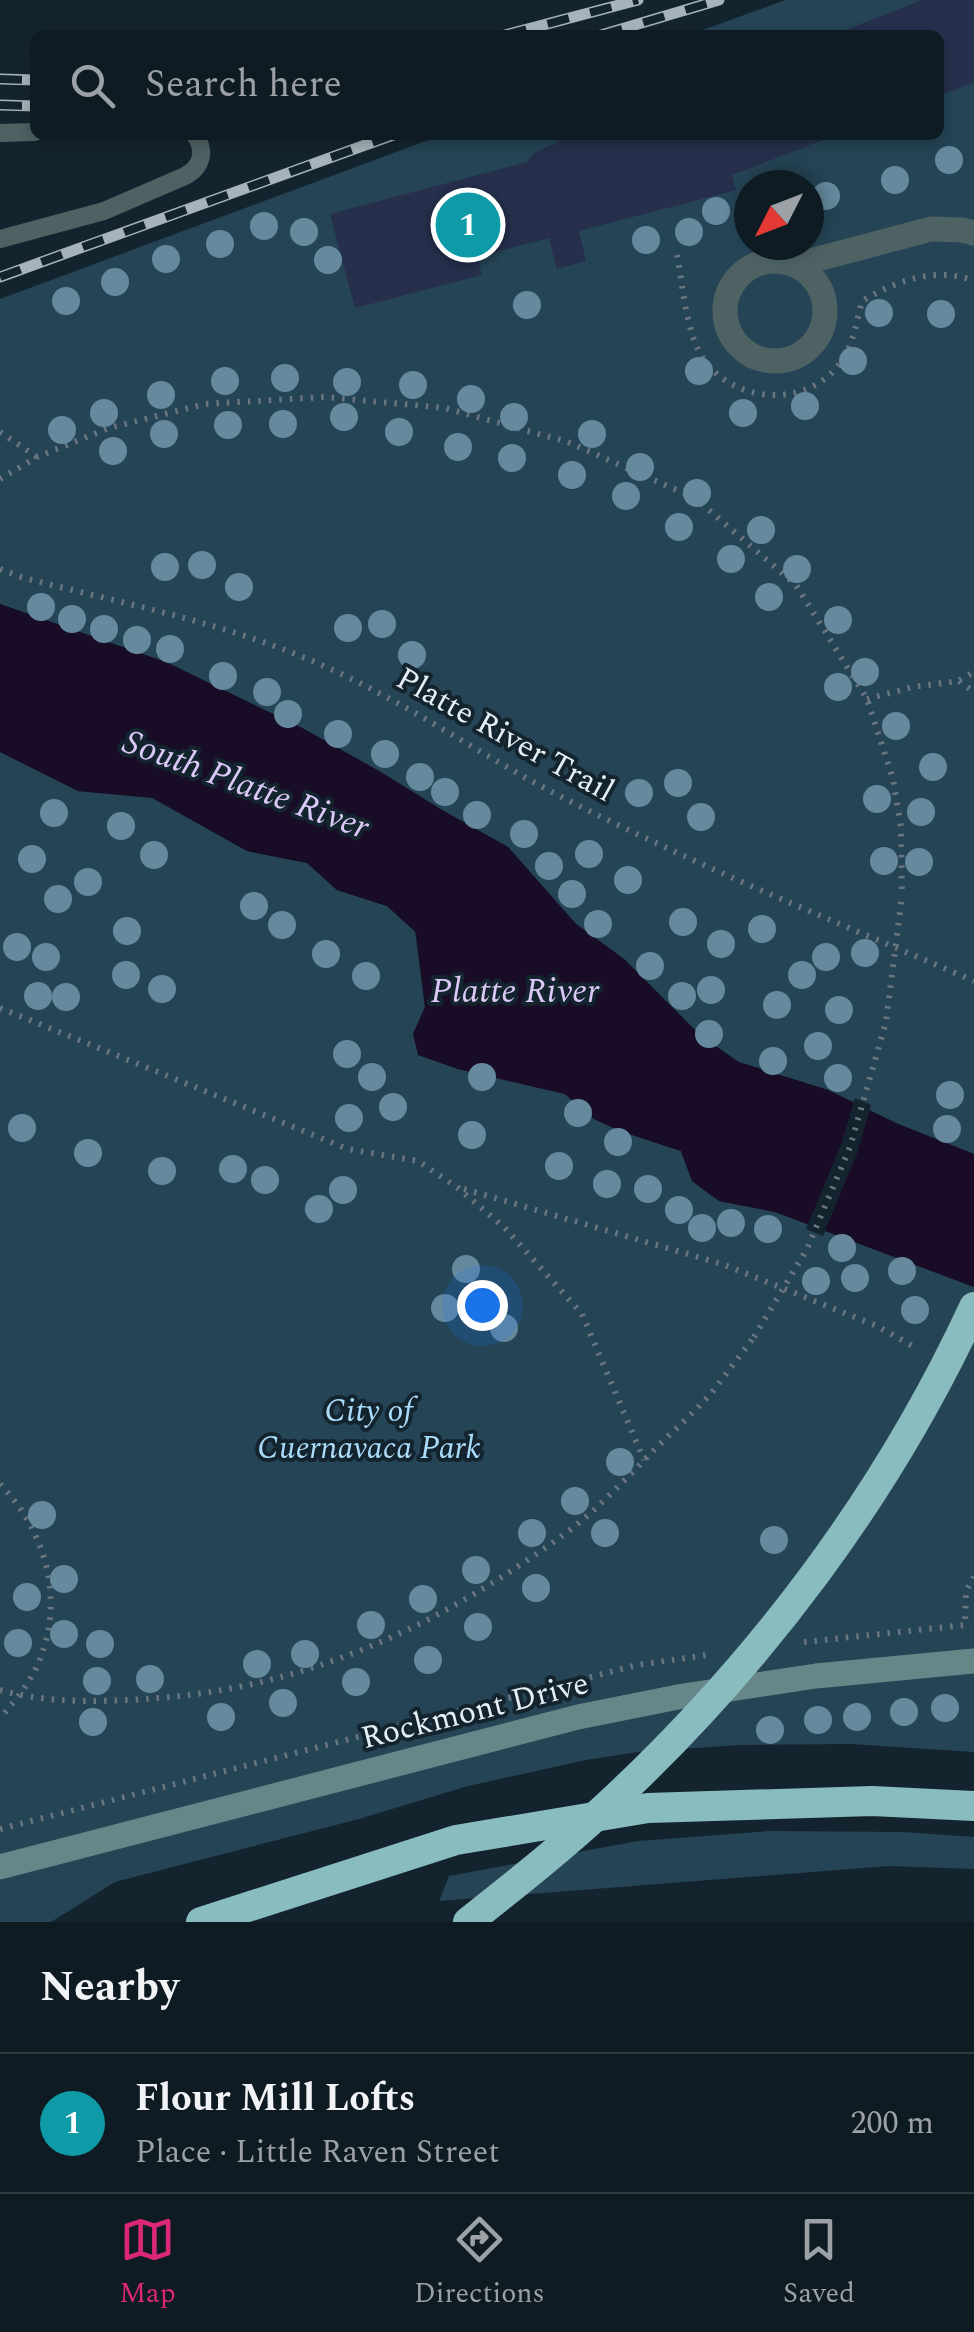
<!DOCTYPE html>
<meta charset="utf-8">
<style>
body{margin:0;font-family:Spectral,serif;background:#1d282f;color:#f1f3f6}
.compass{position:absolute;left:734px;top:170px;width:90px;height:90px;border-radius:50%;background:#0f1b22;box-shadow:0 5px 15px #0003;rotate:228deg}
.you{position:absolute;left:482px;top:1305px;width:35px;height:35px;margin:-25px;border:8px solid #fff;border-radius:50%;background:#1a73e8;box-shadow:0 0 0 15px #1a73e833}
.badge{display:grid;place-items:center;width:65px;height:65px;border-radius:50%;background:#db2777;color:#fff;font-size:32px;font-weight:700}
.pin{position:absolute;translate:-50% -50%;border:5px solid #fff;box-shadow:0 2px 10px #0006}
.list{margin:0;padding:0;list-style:none}
h2{display:flex;justify-content:space-between;align-items:center;height:130px;margin:0;padding:0 40px;font-size:42px}
h2 small{font-size:32px;font-weight:400;color:#9ba1a5}
.list li{display:grid;grid-template-columns:65px 1fr auto;gap:30px;align-items:center;box-sizing:border-box;height:140px;padding:0 40px;border-top:2px solid #2f3940}
.list b{display:block;font-size:38px;white-space:nowrap}
.list p{margin:0;font-size:32px;white-space:nowrap;color:#9ba1a5}
.list em{font-size:32px;font-style:normal;color:#9ba1a5}
.icon{flex:none;width:55px;height:55px;fill:none;stroke:currentColor;stroke-width:2;stroke-linecap:round;stroke-linejoin:round}
.map{position:relative;flex:none;width:974px;height:1922px;overflow:hidden}
.search{position:absolute;background:#0f1b22;box-shadow:0 5px 15px #0003;left:30px;right:30px;top:30px;height:110px;display:flex;align-items:center;gap:25px;box-sizing:border-box;padding:0 35px;border-radius:15px;color:#9ba1a5;font-size:38px}
.sheet{height:270px;background:#0f1b22}
nav{display:flex;justify-content:space-around;align-items:center;box-sizing:border-box;height:140px;border-top:2px solid #2f3940;background:#0f1b22;font-size:28px;color:#9ba1a5}
nav a{display:grid;justify-items:center;gap:5px}
nav .on{color:#db2777}
.map>svg:first-child{display:block}
.green{fill:#254455;fill-rule:evenodd}
.water{fill:#180c27}
.pier{fill:#14242e}
.building{fill:#262f4c}
.lines{fill:none;stroke-linecap:round;stroke-linejoin:round}
.path{stroke:#69767f;stroke-width:6;stroke-dasharray:2.5 8;stroke-linecap:butt}
.lane{stroke:#4e6263;stroke-width:18}
.street{stroke:#4e6263;stroke-width:25}
.secondary{stroke:#668688;stroke-width:25}
.highway{stroke:#89bcbf;stroke-width:30}
.rail-casing{stroke:#a7b3bb;stroke-width:11}
.rail{stroke:#14242e;stroke-width:8;stroke-dasharray:22;stroke-linecap:butt}
.path-bridge{stroke:#69767f;stroke-width:6;stroke-dasharray:2.5 8;stroke-linecap:butt}
.highway-bridge{stroke:#89bcbf;stroke-width:30}
.tree{fill:#66899e}
.labels{text-anchor:middle;dominant-baseline:central;stroke-width:8;stroke-linejoin:round;paint-order:stroke}
.street-label{font-size:32px;fill:#e4eef5;stroke:#14242e}
.park-label{font-size:32px;font-style:italic;fill:#aadcfa;stroke:#14242e}
.water-label{font-size:35px;font-style:italic;fill:#dac8f6;stroke:#14242e}
</style>
<div class="map">
<svg width="974" height="1922" viewBox="0 0 974 1922">
<rect width="100%" height="100%" fill="#14242e"/>
<!-- green -->
<path class="green" d="M785,0H974V1154L898,1124L828,1090L739,1062L700,1035L624,959L576,924L508,847L442,810L379,771L304,729L168,663L0,604V299L442,135H939V35H689ZM749,185H809V245H749Z
M0,752L78,791L152,798L247,851L307,863L337,890L387,906L415,932L425,1007L413,1034L419,1055L458,1069L565,1094L594,1119L620,1131L681,1151L692,1181L719,1201L775,1212L974,1287V1752L850,1744L739,1745L638,1752L586,1760L468,1786L359,1819L115,1882L51,1922H0Z
M770,1831L903,1832L974,1837V1869L889,1866L439,1901L449,1876L638,1841Z"/>
<!-- water -->
<path class="water" d="M0,604L168,663L304,729L379,771L442,810L508,847L576,924L624,959L700,1035L738,1062L828,1090L898,1124L974,1154V1287L775,1212L719,1201L692,1181L681,1151L620,1131L594,1119L565,1094L458,1069L418,1055L413,1034L425,1007L416,932L387,906L337,890L307,863L247,851L153,798L78,791L0,752Z"/>
<!-- pier -->
<path class="pier" d="M855,1098L871,1105L858,1151L823,1236L806,1229L842,1142Z"/>
<!-- building -->
<path class="building" d="M922,0H974V82L939,96V35H838V33Z
M556,135H830L831,137L732,175L736,190L579,231L586,261L557,269L549,238L477,257L482,275L355,308L330,214L527,162L534,153L558,142Z"/>
<g class="lines">
<!-- path -->
<path class="path" d="M677,255C683,286 686,334 704,360C735,403 804,408 838,366C853,347 856,324 862,301C895,281 937,266 974,281
M0,432L37,457
M0,479L37,457L109,428L205,404L325,397L445,408L568,442L695,498L796,585L867,699L893,779L901,827L902,895
M0,569L21,577C123,604 229,623 326,667C405,702 476,752 552,792C689,863 832,920 974,981
M959,681L974,692
M867,699L913,687L958,681L974,672
M0,1008L348,1149L418,1161L458,1188L505,1228L582,1314L644,1460
M464,1189L722,1264L877,1326L918,1349
M0,1484C47,1532 66,1603 37,1666C28,1686 14,1702 0,1718
M804,1642L965,1625L966,1591L974,1577
M0,1690C50,1704 106,1702 158,1698C281,1689 394,1645 497,1580C531,1558 565,1536 595,1509C615,1490 635,1470 654,1450C674,1430 695,1412 713,1391C727,1373 740,1355 754,1337
M0,1829L637,1665L707,1655"/>
<!-- lane -->
<path class="lane" d="M0,133L35,132
M0,239L104,211L185,176C202,167 206,151 195,135"/>
<!-- street -->
<path class="street" d="M725 311a50 50 0 1 1 100 0a50 50 0 1 1-100 0Z
M795,265L931,229L962,230L974,233"/>
<!-- secondary -->
<path class="secondary" d="M0,1867L578,1717L683,1696L816,1676L974,1661"/>
<!-- highway -->
<path class="highway" d="M201,1922L456,1840L648,1808L872,1801L974,1806"/>
<!-- rail casing -->
<g class="rail-casing">
<path id="rail" d="M505,35L638,0
M601,35L719,0
M0,79L35,80
M0,105L35,106
M0,277L393,135"/>
</g>
<!-- rail -->
<use href="#rail" class="rail"/>
<!-- path-bridge -->
<path class="path-bridge" d="M754,1337L807,1249L850,1147L886,1022L902,895"/>
<!-- highway-bridge -->
<path class="highway-bridge" d="M468,1922C516,1884 564,1846 608,1805C760,1664 887,1495 974,1307"/>
</g>
<!-- trees -->
<g class="tree">
<circle cx="949" cy="160" r="14"/>
<circle cx="895" cy="180" r="14"/>
<circle cx="826" cy="196" r="14"/>
<circle cx="716" cy="211" r="14"/>
<circle cx="264" cy="226" r="14"/>
<circle cx="304" cy="232" r="14"/>
<circle cx="689" cy="232" r="14"/>
<circle cx="646" cy="240" r="14"/>
<circle cx="220" cy="244" r="14"/>
<circle cx="166" cy="259" r="14"/>
<circle cx="328" cy="260" r="14"/>
<circle cx="115" cy="282" r="14"/>
<circle cx="66" cy="301" r="14"/>
<circle cx="527" cy="305" r="14"/>
<circle cx="879" cy="313" r="14"/>
<circle cx="941" cy="314" r="14"/>
<circle cx="853" cy="361" r="14"/>
<circle cx="699" cy="371" r="14"/>
<circle cx="285" cy="378" r="14"/>
<circle cx="225" cy="381" r="14"/>
<circle cx="347" cy="382" r="14"/>
<circle cx="413" cy="385" r="14"/>
<circle cx="161" cy="395" r="14"/>
<circle cx="471" cy="399" r="14"/>
<circle cx="805" cy="406" r="14"/>
<circle cx="104" cy="413" r="14"/>
<circle cx="743" cy="413" r="14"/>
<circle cx="344" cy="417" r="14"/>
<circle cx="514" cy="417" r="14"/>
<circle cx="283" cy="424" r="14"/>
<circle cx="228" cy="425" r="14"/>
<circle cx="62" cy="430" r="14"/>
<circle cx="399" cy="432" r="14"/>
<circle cx="164" cy="434" r="14"/>
<circle cx="592" cy="434" r="14"/>
<circle cx="458" cy="447" r="14"/>
<circle cx="113" cy="451" r="14"/>
<circle cx="512" cy="458" r="14"/>
<circle cx="640" cy="467" r="14"/>
<circle cx="572" cy="475" r="14"/>
<circle cx="697" cy="493" r="14"/>
<circle cx="626" cy="496" r="14"/>
<circle cx="679" cy="527" r="14"/>
<circle cx="761" cy="530" r="14"/>
<circle cx="731" cy="559" r="14"/>
<circle cx="202" cy="565" r="14"/>
<circle cx="165" cy="567" r="14"/>
<circle cx="797" cy="569" r="14"/>
<circle cx="239" cy="587" r="14"/>
<circle cx="769" cy="597" r="14"/>
<circle cx="41" cy="607" r="14"/>
<circle cx="72" cy="619" r="14"/>
<circle cx="838" cy="620" r="14"/>
<circle cx="382" cy="624" r="14"/>
<circle cx="348" cy="628" r="14"/>
<circle cx="104" cy="629" r="14"/>
<circle cx="137" cy="640" r="14"/>
<circle cx="170" cy="649" r="14"/>
<circle cx="412" cy="655" r="14"/>
<circle cx="865" cy="672" r="14"/>
<circle cx="223" cy="676" r="14"/>
<circle cx="838" cy="687" r="14"/>
<circle cx="267" cy="692" r="14"/>
<circle cx="288" cy="714" r="14"/>
<circle cx="896" cy="726" r="14"/>
<circle cx="338" cy="734" r="14"/>
<circle cx="385" cy="754" r="14"/>
<circle cx="933" cy="767" r="14"/>
<circle cx="420" cy="777" r="14"/>
<circle cx="678" cy="783" r="14"/>
<circle cx="445" cy="792" r="14"/>
<circle cx="639" cy="793" r="14"/>
<circle cx="877" cy="799" r="14"/>
<circle cx="921" cy="812" r="14"/>
<circle cx="54" cy="813" r="14"/>
<circle cx="477" cy="815" r="14"/>
<circle cx="701" cy="817" r="14"/>
<circle cx="121" cy="826" r="14"/>
<circle cx="524" cy="834" r="14"/>
<circle cx="589" cy="854" r="14"/>
<circle cx="154" cy="855" r="14"/>
<circle cx="32" cy="859" r="14"/>
<circle cx="884" cy="861" r="14"/>
<circle cx="919" cy="862" r="14"/>
<circle cx="549" cy="866" r="14"/>
<circle cx="628" cy="880" r="14"/>
<circle cx="88" cy="882" r="14"/>
<circle cx="572" cy="894" r="14"/>
<circle cx="58" cy="899" r="14"/>
<circle cx="254" cy="906" r="14"/>
<circle cx="683" cy="922" r="14"/>
<circle cx="598" cy="924" r="14"/>
<circle cx="282" cy="925" r="14"/>
<circle cx="762" cy="929" r="14"/>
<circle cx="127" cy="931" r="14"/>
<circle cx="721" cy="944" r="14"/>
<circle cx="17" cy="947" r="14"/>
<circle cx="865" cy="953" r="14"/>
<circle cx="326" cy="954" r="14"/>
<circle cx="46" cy="957" r="14"/>
<circle cx="826" cy="957" r="14"/>
<circle cx="650" cy="966" r="14"/>
<circle cx="126" cy="975" r="14"/>
<circle cx="802" cy="975" r="14"/>
<circle cx="366" cy="976" r="14"/>
<circle cx="162" cy="989" r="14"/>
<circle cx="711" cy="990" r="14"/>
<circle cx="38" cy="996" r="14"/>
<circle cx="682" cy="996" r="14"/>
<circle cx="66" cy="997" r="14"/>
<circle cx="777" cy="1005" r="14"/>
<circle cx="839" cy="1010" r="14"/>
<circle cx="709" cy="1034" r="14"/>
<circle cx="818" cy="1046" r="14"/>
<circle cx="347" cy="1054" r="14"/>
<circle cx="773" cy="1061" r="14"/>
<circle cx="372" cy="1077" r="14"/>
<circle cx="482" cy="1077" r="14"/>
<circle cx="838" cy="1078" r="14"/>
<circle cx="950" cy="1095" r="14"/>
<circle cx="393" cy="1107" r="14"/>
<circle cx="578" cy="1113" r="14"/>
<circle cx="349" cy="1118" r="14"/>
<circle cx="22" cy="1128" r="14"/>
<circle cx="947" cy="1129" r="14"/>
<circle cx="472" cy="1135" r="14"/>
<circle cx="618" cy="1142" r="14"/>
<circle cx="88" cy="1153" r="14"/>
<circle cx="559" cy="1166" r="14"/>
<circle cx="233" cy="1169" r="14"/>
<circle cx="162" cy="1171" r="14"/>
<circle cx="265" cy="1180" r="14"/>
<circle cx="607" cy="1184" r="14"/>
<circle cx="648" cy="1189" r="14"/>
<circle cx="343" cy="1190" r="14"/>
<circle cx="319" cy="1209" r="14"/>
<circle cx="679" cy="1210" r="14"/>
<circle cx="731" cy="1223" r="14"/>
<circle cx="702" cy="1228" r="14"/>
<circle cx="768" cy="1229" r="14"/>
<circle cx="842" cy="1248" r="14"/>
<circle cx="466" cy="1269" r="14"/>
<circle cx="902" cy="1271" r="14"/>
<circle cx="855" cy="1278" r="14"/>
<circle cx="816" cy="1281" r="14"/>
<circle cx="445" cy="1308" r="14"/>
<circle cx="915" cy="1310" r="14"/>
<circle cx="504" cy="1328" r="14"/>
<circle cx="620" cy="1462" r="14"/>
<circle cx="575" cy="1501" r="14"/>
<circle cx="42" cy="1515" r="14"/>
<circle cx="532" cy="1533" r="14"/>
<circle cx="605" cy="1533" r="14"/>
<circle cx="774" cy="1540" r="14"/>
<circle cx="476" cy="1570" r="14"/>
<circle cx="64" cy="1579" r="14"/>
<circle cx="536" cy="1588" r="14"/>
<circle cx="27" cy="1597" r="14"/>
<circle cx="423" cy="1599" r="14"/>
<circle cx="371" cy="1625" r="14"/>
<circle cx="478" cy="1627" r="14"/>
<circle cx="64" cy="1634" r="14"/>
<circle cx="18" cy="1643" r="14"/>
<circle cx="100" cy="1644" r="14"/>
<circle cx="305" cy="1654" r="14"/>
<circle cx="428" cy="1660" r="14"/>
<circle cx="257" cy="1664" r="14"/>
<circle cx="150" cy="1679" r="14"/>
<circle cx="97" cy="1681" r="14"/>
<circle cx="356" cy="1682" r="14"/>
<circle cx="283" cy="1703" r="14"/>
<circle cx="945" cy="1708" r="14"/>
<circle cx="904" cy="1712" r="14"/>
<circle cx="221" cy="1717" r="14"/>
<circle cx="857" cy="1717" r="14"/>
<circle cx="818" cy="1720" r="14"/>
<circle cx="93" cy="1722" r="14"/>
<circle cx="770" cy="1730" r="14"/>
</g>
<g class="labels">
<!-- street labels -->
<g class="street-label">
<text transform="translate(505 735) rotate(29)">Platte River Trail</text>
<text transform="translate(475 1711) rotate(-14)">Rockmont Drive</text>
</g>
<!-- park labels -->
<g class="park-label">
<text x="369" y="1411">City of<tspan x="369" dy="37">Cuernavaca Park</tspan></text>
</g>
<!-- water labels -->
<g class="water-label">
<text transform="translate(246 785) rotate(20)">South Platte River</text>
<text x="515" y="991">Platte River</text>
</g>
</g>
</svg>
<svg class="compass" viewBox="-18 -18 36 36"><path d="M0-13l5 13h-10z" fill="#e53935"/><path d="M0 13l5-13h-10z" fill="#9ba1a5"/></svg>
<div class="you"></div>
<div class="pin badge" style="left:468px;top:225px;background:#0f9aa8">1</div>
<div class="search"><svg class="icon" aria-label="search" viewBox="0 0 24 24"><circle cx="10" cy="10" r="6"/><path d="M15 15l6 6"/></svg>Search here</div>
</div>
<section class="sheet">
<h2>Nearby<small></small></h2>
<ul class="list">
<li><span class="badge" style="background:#0f9aa8">1</span><div><b>Flour Mill Lofts</b><p>Place · Little Raven Street</p></div><em>200 m</em></li>
</ul>
</section>
<nav>
<a class="on"><svg class="icon" aria-label="map" viewBox="0 0 24 24"><path d="M3 6l6-2 6 2 6-2v14l-6 2-6-2-6 2zM9 4v14M15 6v14"/></svg>Map</a>
<a><svg class="icon" aria-label="directions" viewBox="0 0 24 24"><path d="M12 3l9 9-9 9-9-9zM9 14v-3h6M13 9l2 2-2 2"/></svg>Directions</a>
<a><svg class="icon" aria-label="saved" viewBox="0 0 24 24"><path d="M7 4h10v16l-5-4-5 4z"/></svg>Saved</a>
</nav>
